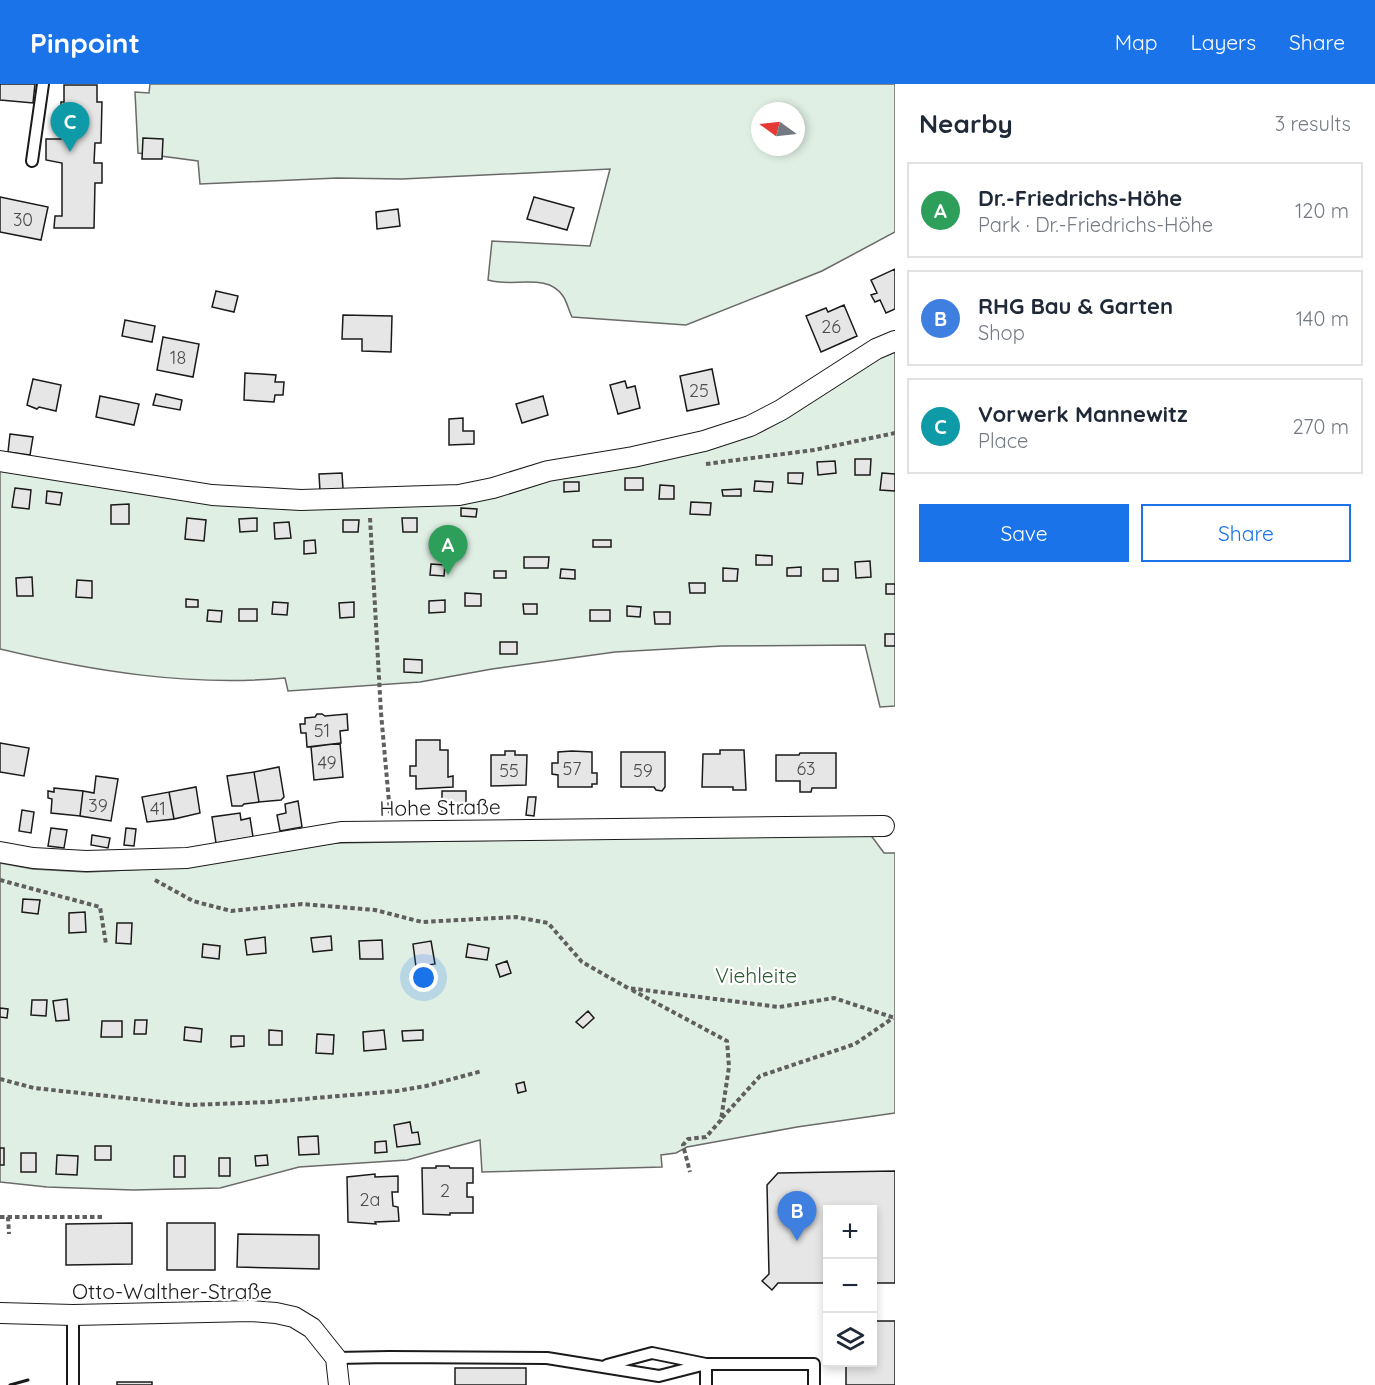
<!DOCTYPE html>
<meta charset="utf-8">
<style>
body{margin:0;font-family:Quicksand,sans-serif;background:#f2f2f3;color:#1f2937}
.controls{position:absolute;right:18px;bottom:18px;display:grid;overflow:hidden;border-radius:0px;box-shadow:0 3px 9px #0003}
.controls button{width:54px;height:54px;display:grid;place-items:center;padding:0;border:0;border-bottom:2px solid #e0e1e3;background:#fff;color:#1f2937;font:30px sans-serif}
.compass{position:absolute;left:751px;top:18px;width:54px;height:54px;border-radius:50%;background:#fff;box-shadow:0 3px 9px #0003;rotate:285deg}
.you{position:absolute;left:424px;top:894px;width:21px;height:21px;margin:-15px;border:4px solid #fff;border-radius:50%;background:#1a73e8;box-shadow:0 0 0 9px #1a73e833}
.badge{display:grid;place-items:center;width:39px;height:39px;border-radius:50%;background:#1a73e8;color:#fff;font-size:20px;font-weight:700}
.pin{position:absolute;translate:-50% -50px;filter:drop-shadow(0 2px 3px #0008)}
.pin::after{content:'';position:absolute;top:32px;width:21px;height:18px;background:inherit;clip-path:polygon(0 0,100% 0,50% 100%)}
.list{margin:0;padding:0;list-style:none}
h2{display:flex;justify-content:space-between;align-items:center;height:78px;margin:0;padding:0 24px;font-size:26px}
h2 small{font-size:20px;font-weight:400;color:#747a83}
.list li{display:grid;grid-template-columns:39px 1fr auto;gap:18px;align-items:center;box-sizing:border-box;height:96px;margin:0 12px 12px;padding:0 12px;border:2px solid #e0e1e3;border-radius:0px}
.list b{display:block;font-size:22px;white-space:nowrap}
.list p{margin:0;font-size:20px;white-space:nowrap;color:#747a83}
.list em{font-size:20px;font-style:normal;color:#747a83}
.actions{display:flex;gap:12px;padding:18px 24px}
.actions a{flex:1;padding:14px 0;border:2px solid #1a73e8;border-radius:0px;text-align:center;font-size:21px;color:#1a73e8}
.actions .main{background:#1a73e8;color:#fff}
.icon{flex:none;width:33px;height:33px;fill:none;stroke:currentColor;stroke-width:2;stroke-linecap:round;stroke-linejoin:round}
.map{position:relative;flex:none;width:895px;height:1301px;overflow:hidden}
header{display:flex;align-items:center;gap:36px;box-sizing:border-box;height:84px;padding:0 30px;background:#1a73e8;color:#fff}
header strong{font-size:28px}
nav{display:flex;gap:33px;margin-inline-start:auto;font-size:21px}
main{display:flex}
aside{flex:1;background:#fff}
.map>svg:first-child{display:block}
.green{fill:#e0efe3;stroke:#6a6a6a;stroke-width:1.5;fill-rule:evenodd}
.building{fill:#e6e6e6;stroke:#1a1a1a;stroke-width:1.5}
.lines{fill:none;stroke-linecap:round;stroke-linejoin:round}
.lane-casing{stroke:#1a1a1a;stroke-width:14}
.street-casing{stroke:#1a1a1a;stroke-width:22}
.path{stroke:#5f5f5f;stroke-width:4;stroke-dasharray:4.5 3;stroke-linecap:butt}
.lane{stroke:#fff;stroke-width:10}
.street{stroke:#fff;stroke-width:20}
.wall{stroke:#1a1a1a;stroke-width:3}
.labels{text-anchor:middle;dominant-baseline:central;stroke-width:4.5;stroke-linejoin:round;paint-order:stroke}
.number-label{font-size:18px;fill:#4d4d4d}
.street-label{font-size:21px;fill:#1a1a1a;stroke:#fff}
.park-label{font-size:21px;fill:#2b5a34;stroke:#fff}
</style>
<header>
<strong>Pinpoint</strong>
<nav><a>Map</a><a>Layers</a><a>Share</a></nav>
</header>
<main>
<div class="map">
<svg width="895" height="1301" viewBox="0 0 895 1301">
<rect width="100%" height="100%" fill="#fff"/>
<!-- green -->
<path class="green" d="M150,0H895V148L822,187L686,241L572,233C569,227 567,218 563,212C547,188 512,204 488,196L492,157L590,162L610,85L402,95L337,94L200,100L198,77L138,69L135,8L149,9ZM760,27H796V63H760Z
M895,261V622L880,623L865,561L722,562L615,568L492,585L420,598L288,607L285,594C191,603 92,587 0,565V383L398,419L705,360Z
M870,750L884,769H895V1029L797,1043L687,1063L676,1069L661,1071L662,1083L482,1088L480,1056L407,1076L299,1083L220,1104L133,1106L47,1103L0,1098V779L33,785L87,788L188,783L334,759Z"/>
<!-- building -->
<path class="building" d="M0,0H35L33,19L0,16Z
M64,1H97V18H102L101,59H95L94,79H102V99H95L94,144H54L55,132H62V79L46,76V55H61V18H64Z
M143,54L163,55L162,75H142Z
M0,113L48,123L41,156L0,148Z
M534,113L574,124L567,146L527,135Z
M398,125L400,142L377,145L376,128Z
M895,185V225L886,229L880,216L875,218L871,211L877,209L871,196Z
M216,207L238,212L234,228L212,223Z
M844,221L857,252L821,268L806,232L826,224L828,228Z
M343,231L392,232L391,268L362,267V255H342Z
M125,236L155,242L152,258L122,252Z
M163,253L199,260L193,293L157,286Z
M712,285L719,320L687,327L680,292Z
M245,289L276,291L275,298H284L283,311H275L274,318L244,316Z
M33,295L61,301L56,327L39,323L37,325L27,321Z
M625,297L627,304L635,302L640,324L618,330L610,301Z
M156,310L182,316L180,326L153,321Z
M100,312L139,320L134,341L96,333Z
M543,312L548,331L522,339L516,320Z
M463,334V347H474V360L449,361V335Z
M10,350L33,353L30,371L8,368Z
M855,375H871L870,391H855Z
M835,377L836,389L818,391L817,378Z
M342,389L343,405L320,407L319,390Z
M788,389H803L802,400L788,399Z
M882,389L895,390V407L880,406Z
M625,394H643V406H625Z
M755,397L773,398L772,408L754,407Z
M564,398H579V407L564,408Z
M660,401L674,402V415H659Z
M15,404L31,406L29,425L12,423Z
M741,405V412H723L722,406Z
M47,407L62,409L60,421L46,419Z
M691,418L711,419L710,431L690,430Z
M129,420V440H111V421Z
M461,424L477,425L476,433L461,432Z
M187,434L206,436L204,457L185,455Z
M257,434V447L240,448L239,435Z
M402,434H417V448H403Z
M343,436H359L358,448H343Z
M289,438L291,454L275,455L274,439Z
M315,456L316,469L304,470V457Z
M593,456H611V463H593Z
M756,471L772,472V481H756Z
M524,473H549L548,484H524Z
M870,477L871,493L856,494L855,478Z
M431,480L445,481L444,492L430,491Z
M801,483V492H787V484Z
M723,484L738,485L737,497H723Z
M561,485L575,486V495L560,494Z
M823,485H838V497H823Z
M494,487H506V494H494Z
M32,493L33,512H17L16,494Z
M77,496L92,497V514L76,513Z
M689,499H705V509H690Z
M886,500H895V510H886Z
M465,509L481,510V522H465Z
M186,515L198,516V523H186Z
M445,516V528L429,529V517Z
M273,518L288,519L287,531L272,530Z
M354,518V533L340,534L339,519Z
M523,520H537V530H524Z
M627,522L641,523L640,533L627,532Z
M239,525H257V537H239Z
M208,526L222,527L221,538L207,537Z
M590,526H610V537H590Z
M654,528H670V540H655Z
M885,550H895V562H885Z
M500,558H517V570H500Z
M404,575L422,576V589L404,588Z
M317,630H322L325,632L347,630L348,646L340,647L341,659L307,663L306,649H301L300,640H305V634L315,633Z
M416,656H440V666H448V693L453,692V703L416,705V692H410V682H416Z
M0,659L29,664L24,692L0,688Z
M340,659L343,693L314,696L311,663Z
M720,666H744L746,706H733V703H702L703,670H720Z
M505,667H515V671H527L526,701L491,702V671H505Z
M572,667L592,668V689H597V700H592V703H558V691L552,690V679H558V668Z
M621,668H665V703L662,707L656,706L654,703H621Z
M800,669H836V704H812L811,708H800V697H776V671H799Z
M279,683L284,713L281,716L259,718L254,688Z
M254,688L259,718L244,720L242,722H232L227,692Z
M96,692L118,695L111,737L80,732L83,707L94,709Z
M196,703L200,729L174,735L169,708Z
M54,704L83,707L80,732L51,729L52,715L48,714V707L54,708Z
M442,707H466V729H442Z
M169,708L174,735L147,738L142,713Z
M528,713H536L534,732L526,731Z
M298,717L302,743L280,747L277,731L286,729L285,720Z
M22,726L34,728L31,749L19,747Z
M240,729L241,736L250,734L253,753L216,759L212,733Z
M51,744L67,746L64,764L48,762Z
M126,744L136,745L134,762L124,761Z
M92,751L110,754L108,764L91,761Z
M23,815L40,816L38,830L22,828Z
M85,828L86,848L69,849V829Z
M117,839H132L131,860L116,859Z
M331,852L332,866L313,868L311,854Z
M265,853L266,869L247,871L245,856Z
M382,856L383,875H360L359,857Z
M431,857L435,880L416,883L413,860Z
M203,860L220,862L219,875L202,873Z
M468,860L489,864L487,876L466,873Z
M507,877L511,889L500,893L496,881Z
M67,915L69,936L56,937L53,917Z
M32,916H47L46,932L31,931Z
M0,924L8,925L7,934L0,933Z
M588,927L594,934L583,944L576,938Z
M135,936H147L146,950H134Z
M102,937H122V953H101Z
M185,943L202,945L201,958L184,956Z
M269,946L282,947V961H269Z
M384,946L386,965L364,967L363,948Z
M423,946V956L403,957L402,947Z
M317,950L334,951L333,970L316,969Z
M231,952H244V962L231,963Z
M524,998L526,1007L518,1009L516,1000Z
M410,1038L412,1049L418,1048L420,1060L397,1063L394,1041Z
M318,1052L319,1070L299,1071L298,1053Z
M386,1057L387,1068L375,1069V1058Z
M95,1062H111V1076H95Z
M0,1064H4V1081H0Z
M21,1069H36V1088H21Z
M57,1071L78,1072L77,1091L56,1090Z
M267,1071L268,1081L256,1082L255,1072Z
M174,1072H185V1093H174Z
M219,1074H230V1092H219Z
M436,1082H449L450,1084H473V1099H467V1113H473V1129H450V1131L423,1130L422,1084H436Z
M895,1087V1199H872V1126H828V1199H778L772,1206L762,1197L769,1190L767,1101L778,1089Z
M375,1090V1093L398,1092V1108H392L393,1122L398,1123L399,1137L375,1138L376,1140L348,1138L347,1093Z
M132,1139V1180L66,1181V1140Z
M167,1139H215V1186H167Z
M238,1150L319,1151V1185L237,1183Z
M872,1237H895V1301H846V1278H872Z
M455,1284H526V1301H455Z
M117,1298H152V1301H117Z"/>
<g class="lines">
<!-- lane casing -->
<g class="lane-casing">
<path id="lane" d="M32,77L43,0
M336,1274L389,1273L547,1274L659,1292L706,1280
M706,1280V1301
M607,1281L652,1269L706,1280H814V1301
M73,1301V1231"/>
</g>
<!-- street casing -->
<g class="street-casing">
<path id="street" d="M0,377L212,411L301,416L459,411L493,404L548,387L633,373L704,357L750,342L781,326L876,265L895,257
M0,768L33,774L86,777L187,774L341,748L884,742
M0,1229L73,1231L251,1227L276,1229L294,1233L312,1244L336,1274L339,1301"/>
</g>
<!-- path -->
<path class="path" d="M706,380L814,366L895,349
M370,434L381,629L390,729
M0,796L100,823L106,860
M155,796L193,817L231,827L302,820L375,826L422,838L516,833L548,839L582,878L628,904L779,923L834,914L895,934
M632,906L727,957L729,983L721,1036L706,1053L688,1055L683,1061L690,1088
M0,995L34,1004L190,1021L269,1018L397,1007L426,1002L482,987
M722,1034L760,992L855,960L893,934
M0,1133H105
M8,1133L9,1150"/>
<!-- lane -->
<use href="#lane" class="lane"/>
<!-- street -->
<use href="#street" class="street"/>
<!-- wall -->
<path class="wall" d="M10,1301L28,1296"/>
</g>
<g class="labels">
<!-- number labels -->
<g class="number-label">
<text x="23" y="135">30</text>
<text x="831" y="242">26</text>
<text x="178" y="273">18</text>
<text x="699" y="306">25</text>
<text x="322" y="646">51</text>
<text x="327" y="678">49</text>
<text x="572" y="684">57</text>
<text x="806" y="684">63</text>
<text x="509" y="686">55</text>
<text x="643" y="686">59</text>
<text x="98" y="721">39</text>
<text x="158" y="724">41</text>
<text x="445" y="1106">2</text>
<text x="370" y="1115">2a</text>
</g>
<!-- street labels -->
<g class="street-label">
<text transform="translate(440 723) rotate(-1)">Hohe Straße</text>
<text x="172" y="1207">Otto-Walther-Straße</text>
</g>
<!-- park labels -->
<g class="park-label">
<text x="756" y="891">Viehleite</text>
</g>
</g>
</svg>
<div class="controls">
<button>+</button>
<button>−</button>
<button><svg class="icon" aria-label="layers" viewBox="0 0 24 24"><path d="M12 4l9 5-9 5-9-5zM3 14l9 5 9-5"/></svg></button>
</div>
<svg class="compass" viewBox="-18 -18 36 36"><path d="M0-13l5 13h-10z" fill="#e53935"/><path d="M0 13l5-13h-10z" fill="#747a83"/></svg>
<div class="you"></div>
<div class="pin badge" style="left:448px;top:491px;background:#2e9e5b">A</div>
<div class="pin badge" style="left:797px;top:1157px;background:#3f7fe0">B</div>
<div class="pin badge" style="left:70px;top:68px;background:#0f9aa8">C</div>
</div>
<aside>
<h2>Nearby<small>3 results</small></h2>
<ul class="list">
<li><span class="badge" style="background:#2e9e5b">A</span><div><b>Dr.-Friedrichs-Höhe</b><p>Park · Dr.-Friedrichs-Höhe</p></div><em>120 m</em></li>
<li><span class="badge" style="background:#3f7fe0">B</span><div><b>RHG Bau &amp; Garten</b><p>Shop</p></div><em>140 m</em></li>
<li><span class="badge" style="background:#0f9aa8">C</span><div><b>Vorwerk Mannewitz</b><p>Place</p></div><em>270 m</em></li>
</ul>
<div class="actions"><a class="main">Save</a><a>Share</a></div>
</aside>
</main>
